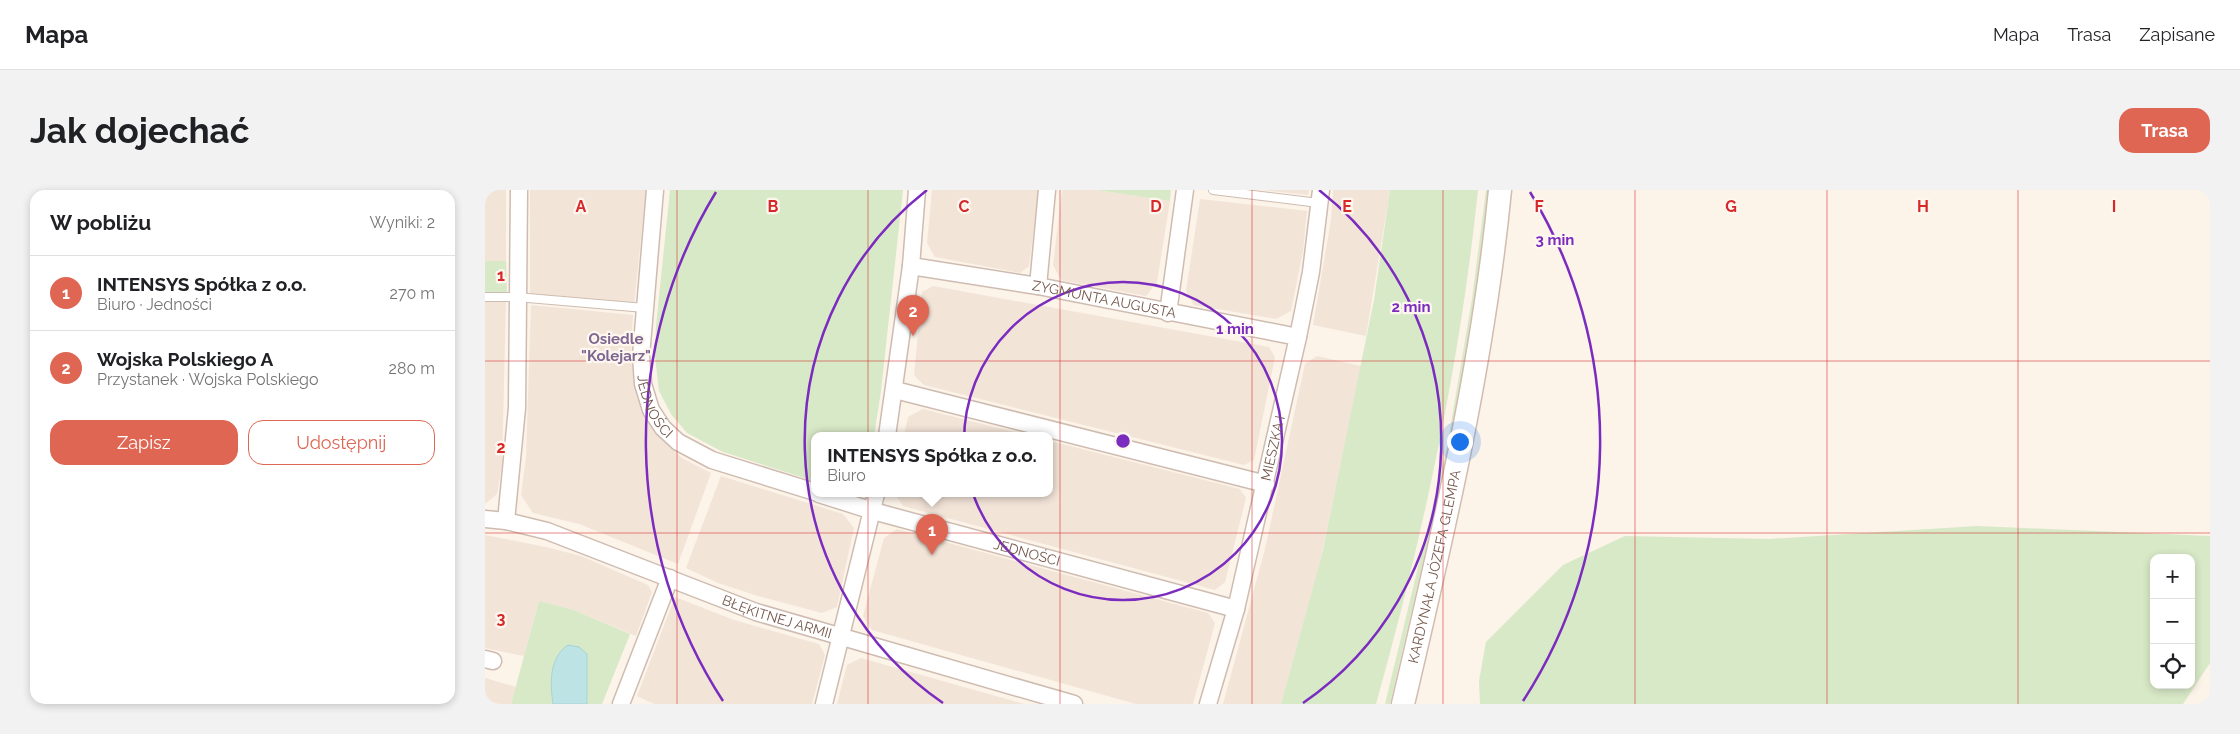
<!DOCTYPE html>
<html lang="pl">
<meta charset="utf-8">
<style>
body{margin:0;font-family:Raleway,sans-serif;background:#f2f2f2;color:#202124}
.controls{position:absolute;right:15px;bottom:15px;display:grid;overflow:hidden;border-radius:10px;box-shadow:0 2px 8px #0003}
.controls button{width:45px;height:45px;display:grid;place-items:center;padding:0;border:0;border-bottom:1px solid #e0e0e0;background:#fff;color:#202124;font:25px sans-serif}
.you{position:absolute;left:974px;top:251px;width:18px;height:18px;margin:-12px;border:4px solid #fff;border-radius:50%;background:#1a73e8;box-shadow:0 0 0 8px #1a73e833}
.badge{display:grid;place-items:center;width:32px;height:32px;border-radius:50%;background:#e06654;color:#fff;font-size:16px;font-weight:700}
.pin{position:absolute;translate:-50% -41px;filter:drop-shadow(0 1px 2px #0008)}
.pin::after{content:'';position:absolute;top:26px;width:18px;height:15px;background:inherit;clip-path:polygon(0 0,100% 0,50% 100%)}
.popup{position:absolute;left:326px;top:242px;width:242px;height:65px;box-sizing:border-box;display:grid;place-content:center;border-radius:10px;background:#fff;filter:drop-shadow(0 1px 4px #0005);font-size:16px;white-space:nowrap;color:#757577}
.popup b{font-size:19px;color:#202124}
.popup::after{content:'';position:absolute;left:50%;top:100%;margin-left:-10px;border:10px solid transparent;border-top-color:#fff}
.list{margin:0;padding:0;list-style:none}
h2{display:flex;justify-content:space-between;align-items:center;height:65px;margin:0;padding:0 20px;font-size:21px}
h2 small{font-size:16px;font-weight:400;color:#757577}
.list li{display:grid;grid-template-columns:32px 1fr auto;gap:15px;align-items:center;box-sizing:border-box;height:75px;padding:0 20px;border-top:1px solid #e0e0e0}
.list b{display:block;font-size:19px;white-space:nowrap}
.list p{margin:0;font-size:16px;white-space:nowrap;color:#757577}
.list em{font-size:16px;font-style:normal;color:#757577}
.actions{display:flex;gap:10px;padding:15px 20px}
.actions a{flex:1;padding:11px 0;border:1px solid #e06654;border-radius:15px;text-align:center;font-size:18px;color:#e06654}
.actions .main{background:#e06654;color:#fff}
.icon{flex:none;width:28px;height:28px;fill:none;stroke:currentColor;stroke-width:2;stroke-linecap:round;stroke-linejoin:round}
.map{position:relative;flex:none;width:1725px;height:514px;overflow:hidden;border-radius:15px}
header{display:flex;align-items:center;gap:30px;box-sizing:border-box;height:70px;padding:0 25px;background:#fff;border-bottom:1px solid #e0e0e0}
header strong{font-size:24px}
nav{display:flex;gap:28px;margin-inline-start:auto;font-size:18px}
.intro{display:flex;align-items:center;justify-content:space-between;box-sizing:border-box;height:120px;padding:0 30px}
h1{margin:0;font-size:35px}
.button{padding:12px 22px;border-radius:15px;background:#e06654;color:#fff;font-size:18px;font-weight:700}
main{display:flex;gap:30px;padding:0 30px}
aside{flex:1;background:#fff;border-radius:15px;box-shadow:0 2px 8px #0003}
.map>svg:first-child{display:block}
.residential{fill:#f3e4d8}
.green{fill:#d8e9c7;fill-rule:evenodd}
.water{fill:#bee3e5;stroke:#a4d3d6}
.lines{fill:none;stroke-linecap:round;stroke-linejoin:round}
.lane-casing{stroke:#cfbcb1;stroke-width:10}
.street-casing{stroke:#cfbcb1;stroke-width:19}
.secondary-casing{stroke:#d2bcaf;stroke-width:25}
.lane{stroke:#fff;stroke-width:8}
.street{stroke:#fff;stroke-width:16}
.secondary{stroke:#fff;stroke-width:22}
.grid{fill:none;stroke:#d62828;stroke-width:1;stroke-opacity:0.55}
.ring{fill:none;stroke:#7b2cbf;stroke-width:2.5}
.labels{text-anchor:middle;dominant-baseline:central;stroke-width:4.5;stroke-linejoin:round;paint-order:stroke}
.street-label{font-size:14px;fill:#75584d;stroke:#fef7ef}
.neighbourhood-label{font-size:15px;font-weight:bold;fill:#7e6691;stroke:#fef7ef}
.grid-label{font-size:16px;text-anchor:middle;font-weight:bold;fill:#d62828;stroke:#fef7ef;stroke-width:4.5;stroke-linejoin:round;paint-order:stroke}
.centre{fill:#7b2cbf;stroke:#fef7ef;stroke-width:2.5}
.ring-label{font-size:15px;text-anchor:middle;font-weight:bold;fill:#7b2cbf;stroke:#fef7ef;stroke-width:4.5;stroke-linejoin:round;paint-order:stroke}
</style>
<header>
<strong>Mapa</strong>
<nav><a>Mapa</a><a>Trasa</a><a>Zapisane</a></nav>
</header>
<div class="intro"><h1>Jak dojechać</h1><a class="button">Trasa</a></div>
<main>
<aside>
<h2>W pobliżu<small>Wyniki: 2</small></h2>
<ul class="list">
<li><span class="badge">1</span><div><b>INTENSYS Spółka z o.o.</b><p>Biuro · Jedności</p></div><em>270 m</em></li>
<li><span class="badge">2</span><div><b>Wojska Polskiego A</b><p>Przystanek · Wojska Polskiego</p></div><em>280 m</em></li>
</ul>
<div class="actions"><a class="main">Zapisz</a><a>Udostępnij</a></div>
</aside>
<div class="map">
<svg width="1725" height="514" viewBox="0 0 1725 514">
<rect width="100%" height="100%" fill="#fcf3e9"/>
<!-- residential -->
<path class="residential" d="M0,0H21V71H0Z
M45,0H161L149,115L99,108L45,105Z
M447,0H554L544,76L535,83L450,67L442,53Z
M577,0H611L685,11L672,92L661,106L576,90L568,75Z
M776,0H824L823,5Z
M848,0H905L881,146L828,135L846,30Z
M715,9L822,21L818,61L806,121L791,129L709,115L701,101Z
M448,96L784,157L790,167L769,270L759,275L439,195L429,185L437,102Z
M0,112H21L17,275L12,304L0,314Z
M46,115L148,125L146,159L149,193L158,222L173,246L197,268L226,283L193,374L94,334L48,323L36,305L41,266Z
M832,166L876,176L835,372L815,445L796,514H738L780,359L820,174Z
M438,219L545,246H419L423,227Z
M565,251L755,299L761,308L740,392L730,400L418,316L410,304H564Z
M236,286L358,324L369,338L352,417L337,423L273,406L233,393L201,378Z
M412,339L723,423L730,433L708,514H651L387,440L378,426L399,348Z
M0,345L61,357L96,366L163,395L167,402L151,446L89,420L54,411L39,466L0,458Z
M190,407L249,430L334,454L340,465L327,514H169L152,506Z
M376,468L539,514H352L362,475Z
M0,488L31,497L26,514H0Z"/>
<!-- green -->
<path class="green" d="M185,0H418L396,201L389,246H330L329,291L238,262L202,243L186,224L174,201L170,166L171,136Z
M611,0H686L685,11Z
M905,0H993C975,174 938,346 891,514H796L837,364L889,110Z
M1001,0H1007L977,204L905,514H900L962,257L987,109Z
M0,71H21L22,103H0Z
M1492,336L1725,346V473L1698,514H995L994,491L1001,452L1078,375L1140,346L1283,349ZM1669,368H1706V495H1669Z
M54,411L89,420L145,444L117,514H102V464L67,506L68,514H26Z"/>
<!-- water -->
<path class="water" d="M83,455L94,457L102,464V514H68C65,493 64,468 83,455Z"/>
<g class="lines">
<!-- lane casing -->
<g class="lane-casing">
<path id="lane" d="M728,0L834,13
M0,107H31L160,118"/>
</g>
<!-- street casing -->
<g class="street-casing">
<g id="street">
<path id="s1" d="M170,0L156,166L158,194L166,220L178,238L193,252L227,270L330,302"/>
<path id="s2" d="M426,76L553,96L813,147"/>
<path d="M553,96L562,0"/>
<path d="M683,123L700,0"/>
<path d="M410,200L781,294"/>
<path d="M402,246L426,76L432,0"/>
<path id="s3" d="M334,304L388,321L751,419"/>
<path id="s4" d="M0,329L21,331L62,341L271,422L589,514"/>
<path d="M21,331L32,218L34,0"/>
<path d="M0,469L8,471"/>
<path d="M136,514L185,388"/>
<path d="M339,514L391,304"/>
<path id="s5" d="M723,514L751,419L813,147L826,82L836,0"/>
</g>
</g>
<!-- secondary casing -->
<g class="secondary-casing">
<g id="secondary">
<path id="s6" d="M918,514C958,344 998,174 1015,0"/>
</g>
</g>
<!-- lane -->
<use href="#lane" class="lane"/>
<!-- street -->
<use href="#street" class="street"/>
<!-- secondary -->
<use href="#secondary" class="secondary"/>
</g>
<!-- grid -->
<path class="grid" d="M192,0V514M383,0V514M575,0V514M767,0V514M958,0V514M1150,0V514M1342,0V514M1533,0V514M0,171H1725M0,343H1725"/>
<!-- distance rings -->
<g class="ring">
<circle cx="638" cy="251" r="159"/>
<path d="M458 513A318 318 0 0 1 442 0M834 0A318 318 0 0 1 818 513"/>
<path d="M238 511A477 477 0 0 1 231 2M1045 2A477 477 0 0 1 1038 511"/>
</g>
<g class="labels">
<!-- street labels -->
<g class="street-label">
<text stroke="none"><textPath href="#s2" startOffset="196">ZYGMUNTA AUGUSTA</textPath></text>
<text stroke="none"><textPath href="#s1" startOffset="220">JEDNOŚCI</textPath></text>
<text stroke="none"><textPath href="#s5" startOffset="264">MIESZKA I</textPath></text>
<text stroke="none"><textPath href="#s3" startOffset="216">JEDNOŚCI</textPath></text>
<text stroke="none"><textPath href="#s6" startOffset="141">KARDYNAŁA JÓZEFA GLEMPA</textPath></text>
<text stroke="none"><textPath href="#s4" startOffset="309">BŁĘKITNEJ ARMII</textPath></text>
</g>
<!-- neighbourhood labels -->
<g class="neighbourhood-label">
<text x="131" y="149">Osiedle<tspan x="131" dy="17">"Kolejarz"</tspan></text>
</g>
</g>
<g class="grid-label">
<text x="96" y="22">A</text>
<text x="288" y="22">B</text>
<text x="479" y="22">C</text>
<text x="671" y="22">D</text>
<text x="862" y="22">E</text>
<text x="1054" y="22">F</text>
<text x="1246" y="22">G</text>
<text x="1438" y="22">H</text>
<text x="1629" y="22">I</text>
<text x="16" y="91">1</text>
<text x="16" y="263">2</text>
<text x="16" y="434">3</text>
</g>
<circle cx="638" cy="251" r="8" class="centre"/>
<g class="ring-label">
<text x="1070" y="55">3 min</text>
<text x="926" y="122">2 min</text>
<text x="750" y="144">1 min</text>
</g>
</svg>
<div class="controls">
<button>+</button>
<button>−</button>
<button><svg class="icon" aria-label="locate" viewBox="0 0 24 24"><circle cx="12" cy="12" r="6"/><path d="M12 2v4M12 18v4M2 12h4M18 12h4"/></svg></button>
</div>
<div class="you"></div>
<div class="pin badge" style="left:447px;top:365px">1</div>
<div class="popup"><b>INTENSYS Spółka z o.o.</b>Biuro</div>
<div class="pin badge" style="left:428px;top:146px">2</div>
</div>
</main>
